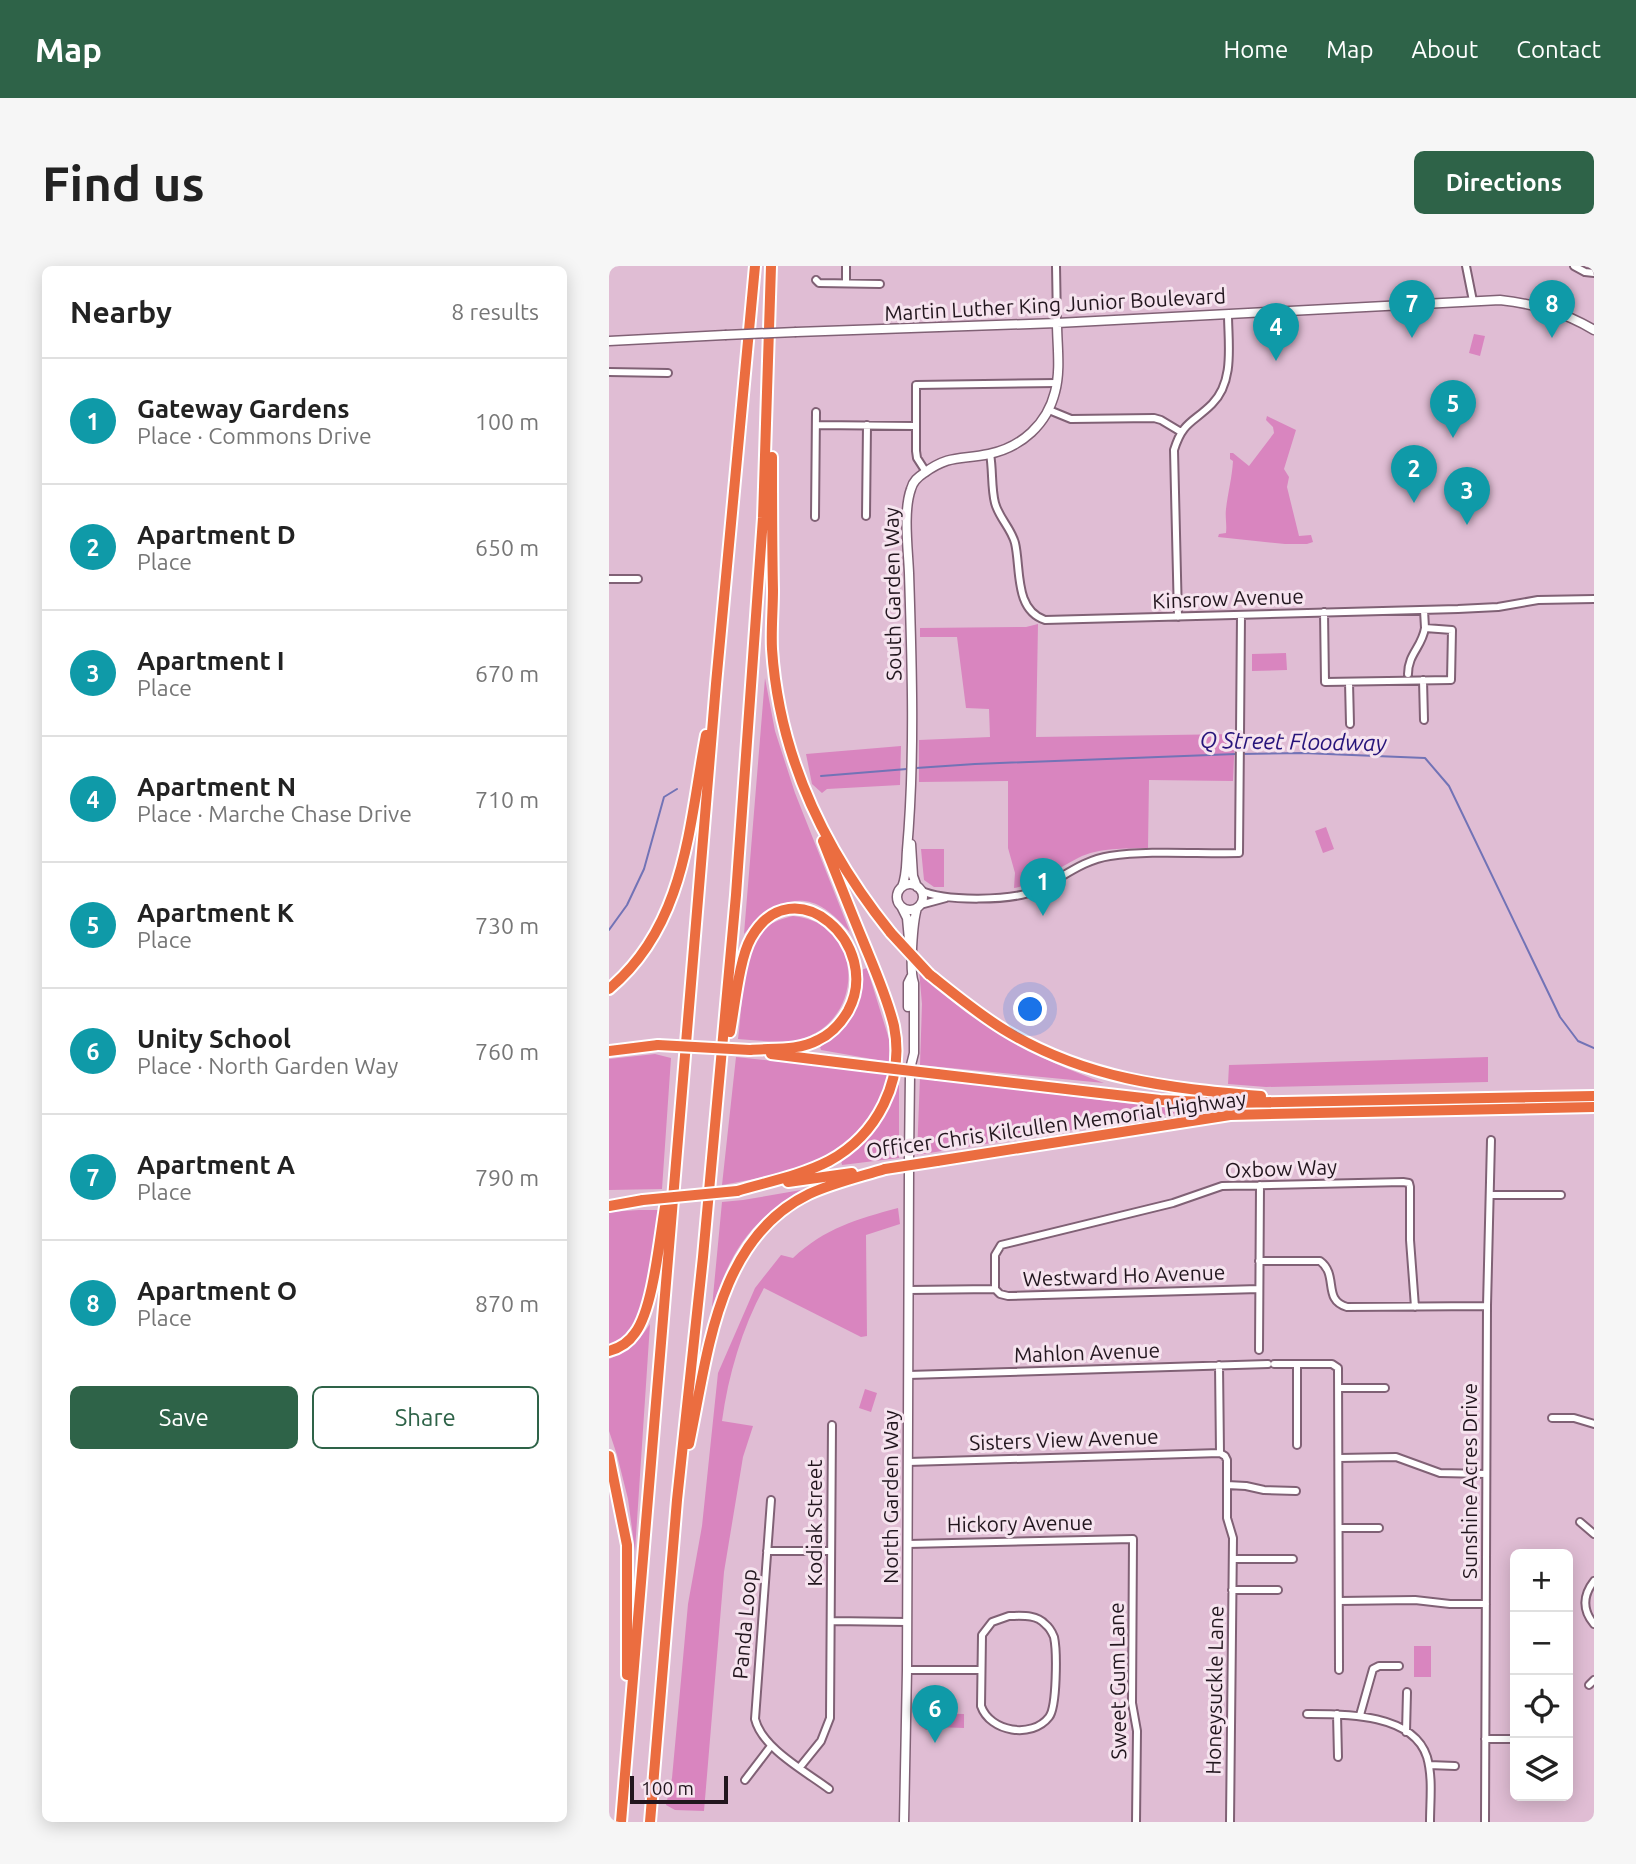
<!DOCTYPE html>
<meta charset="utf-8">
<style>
body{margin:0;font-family:Ubuntu,sans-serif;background:#f6f6f6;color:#222}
.controls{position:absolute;right:21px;bottom:21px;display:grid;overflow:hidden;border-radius:10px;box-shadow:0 4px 18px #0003}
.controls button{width:63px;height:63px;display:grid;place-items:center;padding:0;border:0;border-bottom:2px solid #e0e0e0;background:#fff;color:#222;font:35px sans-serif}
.scale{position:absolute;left:21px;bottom:18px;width:98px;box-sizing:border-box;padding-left:7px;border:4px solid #22161e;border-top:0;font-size:19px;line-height:24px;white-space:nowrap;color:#22161e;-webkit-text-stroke:5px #f6e4ef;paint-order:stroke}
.you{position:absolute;left:422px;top:744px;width:24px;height:24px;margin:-18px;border:5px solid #fff;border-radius:50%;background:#1a73e8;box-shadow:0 0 0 10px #1a73e833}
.badge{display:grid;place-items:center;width:46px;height:46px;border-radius:50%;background:#2e6348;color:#fff;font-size:23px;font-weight:700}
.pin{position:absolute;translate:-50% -58px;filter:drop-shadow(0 2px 4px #0008)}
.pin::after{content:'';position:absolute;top:37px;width:24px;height:21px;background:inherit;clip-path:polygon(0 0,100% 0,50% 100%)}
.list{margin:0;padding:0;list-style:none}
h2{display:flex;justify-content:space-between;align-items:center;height:91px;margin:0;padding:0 28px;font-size:30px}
h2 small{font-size:23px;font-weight:400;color:#767676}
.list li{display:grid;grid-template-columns:46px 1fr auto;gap:21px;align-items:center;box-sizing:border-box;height:126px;padding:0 28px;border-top:2px solid #e0e0e0}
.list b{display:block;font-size:26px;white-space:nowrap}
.list p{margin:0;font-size:23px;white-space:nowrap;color:#767676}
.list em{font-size:23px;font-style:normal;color:#767676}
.actions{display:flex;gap:14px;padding:21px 28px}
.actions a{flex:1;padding:16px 0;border:2px solid #2e6348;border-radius:10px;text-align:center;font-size:24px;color:#2e6348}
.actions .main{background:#2e6348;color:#fff}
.icon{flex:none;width:38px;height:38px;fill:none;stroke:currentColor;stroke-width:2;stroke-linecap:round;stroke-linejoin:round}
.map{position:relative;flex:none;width:985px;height:1556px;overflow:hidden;border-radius:10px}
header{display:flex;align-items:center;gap:42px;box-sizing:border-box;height:98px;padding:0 35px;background:#2e6348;color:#fff}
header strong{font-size:33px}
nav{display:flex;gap:38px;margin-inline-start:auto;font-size:24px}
.intro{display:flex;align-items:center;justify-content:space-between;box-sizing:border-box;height:168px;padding:0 42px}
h1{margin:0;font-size:49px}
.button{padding:18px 32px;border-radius:10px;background:#2e6348;color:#fff;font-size:24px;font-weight:700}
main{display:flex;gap:42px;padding:0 42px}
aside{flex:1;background:#fff;border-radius:10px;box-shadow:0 4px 18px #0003}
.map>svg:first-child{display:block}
.green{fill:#d985bf}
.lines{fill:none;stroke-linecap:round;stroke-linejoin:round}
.stream{stroke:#7273b6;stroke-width:2}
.street-casing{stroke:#806175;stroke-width:10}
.secondary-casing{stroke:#806175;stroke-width:11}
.highway-casing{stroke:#fff;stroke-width:14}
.street{stroke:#fff;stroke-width:6}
.secondary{stroke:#fff;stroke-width:8}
.highway{stroke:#eb6d40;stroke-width:10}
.secondary-bridge-casing{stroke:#806175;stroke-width:11;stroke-linecap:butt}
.highway-bridge-casing{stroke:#fff;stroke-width:14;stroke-linecap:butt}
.secondary-bridge{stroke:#fff;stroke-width:8}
.highway-bridge{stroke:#eb6d40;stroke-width:10}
.labels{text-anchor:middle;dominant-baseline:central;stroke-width:6;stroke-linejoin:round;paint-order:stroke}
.street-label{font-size:21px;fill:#22161e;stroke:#f6e4ef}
.water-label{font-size:23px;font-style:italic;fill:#26147a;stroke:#f6e4ef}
</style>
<header>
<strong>Map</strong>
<nav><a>Home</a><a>Map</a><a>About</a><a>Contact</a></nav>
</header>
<div class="intro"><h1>Find us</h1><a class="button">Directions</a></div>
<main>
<aside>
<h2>Nearby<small>8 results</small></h2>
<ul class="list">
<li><span class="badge" style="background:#0f9aa8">1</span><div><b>Gateway Gardens</b><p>Place · Commons Drive</p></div><em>100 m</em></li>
<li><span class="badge" style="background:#0f9aa8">2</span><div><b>Apartment D</b><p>Place</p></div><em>650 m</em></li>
<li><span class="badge" style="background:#0f9aa8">3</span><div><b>Apartment I</b><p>Place</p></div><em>670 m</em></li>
<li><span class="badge" style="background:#0f9aa8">4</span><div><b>Apartment N</b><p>Place · Marche Chase Drive</p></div><em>710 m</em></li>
<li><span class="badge" style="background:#0f9aa8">5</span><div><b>Apartment K</b><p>Place</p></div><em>730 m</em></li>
<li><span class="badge" style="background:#0f9aa8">6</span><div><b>Unity School</b><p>Place · North Garden Way</p></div><em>760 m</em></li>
<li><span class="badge" style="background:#0f9aa8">7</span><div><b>Apartment A</b><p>Place</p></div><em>790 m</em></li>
<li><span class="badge" style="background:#0f9aa8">8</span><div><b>Apartment O</b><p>Place</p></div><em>870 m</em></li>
</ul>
<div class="actions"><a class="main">Save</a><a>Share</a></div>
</aside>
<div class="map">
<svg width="985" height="1556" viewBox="0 0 985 1556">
<rect width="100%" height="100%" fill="#e0bdd4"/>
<!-- green -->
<path class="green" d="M865,68L876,70L871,90L860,87Z
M658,150L687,164L675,203L680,211L678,221L690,270L702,269L704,276L698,278H676L609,271L610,268L617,267C618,258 616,251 617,243C619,226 623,212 624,195L621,193V187H624L640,200L665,167L664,161L657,154Z
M429,358L427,471L626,468L624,515L540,514L539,582C515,583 491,581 469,592C447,603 430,618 405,622L406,607L399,582V515L310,516V474L381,471L380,443L357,442L348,371H311V362L417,361Z
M677,387L678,404L643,405V388Z
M156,412L166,465L186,527L241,666C233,658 225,649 216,643C185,622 155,645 135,668Z
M292,480L291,519L218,523L213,527L203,518L197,488Z
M717,561L725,583L714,587L706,565Z
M312,583H335V621H325L315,614Z
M184,650C257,657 257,757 189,774C171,778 148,774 129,773C133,743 134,682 158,661C165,655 176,652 184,650Z
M258,702L280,773V796L212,784L211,781C242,759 255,742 252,704Z
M310,704C361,759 425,791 495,817L311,799L313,738Z
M46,788L62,792L53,923L0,924V793Z
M127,791L280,807C275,820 271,835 264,847C235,897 164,910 113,919Z
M879,791V816L657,821L619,818L620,799Z
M311,811L523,838L589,842L587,844L308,889Z
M287,819H290V892L233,899L232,894C263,872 276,856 287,819Z
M192,924C139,958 124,982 103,1041L113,936L134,934Z
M289,942L291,958L257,969L258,1070L252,1071L155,1022C133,1062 119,1110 113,1155L144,1160L134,1191L115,1306L95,1545L66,1544L57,1539L63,1512L79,1338L93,1260L109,1107L146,1022L172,989L184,992C216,962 248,953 289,942Z
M30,944H49C43,984 42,1065 0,1080V946Z
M41,1058L26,1285L19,1233L8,1189L0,1165V1093C20,1085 30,1075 41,1058Z
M256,1123L268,1127L262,1146L250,1142Z
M805,1380H822V1411H805Z
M310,1447L355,1448V1462L327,1461L326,1464H317L310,1459Z"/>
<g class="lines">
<!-- stream -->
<path class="stream" d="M632,488L694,487L816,492L840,520L951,751L969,775L985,782
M307,502L366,498L627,488
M212,510L298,503
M0,664L18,639L35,603L55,531L68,523"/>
<!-- street casing -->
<g class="street-casing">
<path id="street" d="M447,0L448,57
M857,0L864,35
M965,0L976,6L985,7
M207,14L210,17L271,18
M237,17V0
M0,106L59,107
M440,144L462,153L545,152L552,154L572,166
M207,159L306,160
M381,188C384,204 382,221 386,237C390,252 402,262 406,277C412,302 405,344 436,354L849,343L889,341L929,334L985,333
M317,206L308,192L307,185V119L448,117
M257,250L258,159
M206,251L207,146
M0,313H29
M715,346L716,416L842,414L843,364L816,362L815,344
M569,351L565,184C574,155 584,157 603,138C626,115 619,77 619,48
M799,408C799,388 813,381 816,362
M814,414L815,454
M740,416L741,458
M311,624C335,636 404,635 428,624C452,613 473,594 501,590C541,584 589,588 630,587L632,349
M311,639L337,632
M882,929H952
M650,995H711C730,1009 713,1034 738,1041L878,1040
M386,1023V989L392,979L564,937L613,920L794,916L800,917L801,921V974L806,1041
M300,1024L386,1023L391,1028L399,1030L650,1023
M650,1084L651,919
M665,1098H723L729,1102L730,1404
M688,1098V1179
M610,1099L611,1187L616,1190L618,1194V1252L624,1272L621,1556
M299,1109L659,1098
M730,1122H776
M943,1152H965L985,1158
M730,1192L787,1191L831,1207L877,1208
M299,1196L611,1187
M618,1219L637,1220L655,1224L687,1225
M162,1234L146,1453C153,1482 196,1505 220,1523
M971,1256L985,1268
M730,1262H770
M299,1278L524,1273L523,1437L528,1465L527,1556
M158,1285H222
M624,1293H684
M985,1315C974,1329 973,1344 985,1358
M623,1324H669
M730,1335L806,1334L841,1338H877
M400,1350C412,1350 427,1348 436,1358C440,1361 443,1366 445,1371C448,1385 448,1441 440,1451C423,1473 381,1466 372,1440L373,1369L383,1356Z
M222,1355L298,1356
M298,1404H371
M980,1419L985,1414
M698,1448C735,1448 804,1447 818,1491C824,1512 821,1535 821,1556
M728,1448L729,1491
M751,1449L764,1403L770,1400H790
M797,1466L798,1426
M876,1473H906
M820,1499L846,1500
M191,1501L212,1475L221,1452L223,1159
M136,1514L162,1480
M876,1556L878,1040L882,874"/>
</g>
<!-- secondary casing -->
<g class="secondary-casing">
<path id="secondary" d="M187,66L448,57L891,34C926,38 955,46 985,64
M0,75L116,69
M302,578L304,610L308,621
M288 631a13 13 0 1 1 26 0a13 13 0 1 1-26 0Z
M293,621C298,609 297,597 298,584C306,493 303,399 300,307C299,283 294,245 302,223C304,215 309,211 315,207C341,188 352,194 380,188C413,181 438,158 446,126C452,104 448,79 448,57
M293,642L298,652L300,674
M299,741V717L302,711
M302,799L305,787V717C300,705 304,655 308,642
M300,892L301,809
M295,1556L298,1404L300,906"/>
</g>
<!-- highway casing -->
<g class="highway-casing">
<path id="highway" d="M163,191C163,236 163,280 164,324C164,343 162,363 163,383C170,489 216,585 282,667
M320,708C344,727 368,747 394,763C475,813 558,822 652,830
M0,723C77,659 80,559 97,469
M121,766C126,740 130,693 142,672C184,598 275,679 239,745C232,757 222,768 209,774C189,785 163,782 141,784
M0,785L49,779
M162,788L260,800
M328,808L551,834L617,837L985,830
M328,895L621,849L985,841
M179,916L243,907
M128,925C158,916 191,910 220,895C268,869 296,815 285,760C278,731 265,702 254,675C240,641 227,608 214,575
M0,940L34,934
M0,1085C11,1082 20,1076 26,1067C45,1042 51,967 57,935
M80,1178C99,1089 107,973 200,928C224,917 250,911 276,903
M0,1190L18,1279V1409
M12,1556L107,418L146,0
M41,1556L68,1234L94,991L127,629L154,252L162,0"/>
</g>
<!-- street -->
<use href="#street" class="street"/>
<!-- secondary -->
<use href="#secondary" class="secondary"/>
<!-- highway -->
<use href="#highway" class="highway"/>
<!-- secondary-bridge casing -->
<g class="secondary-bridge-casing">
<path id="secondary-bridge" d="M116,69L187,66"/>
</g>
<!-- highway-bridge casing -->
<g class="highway-bridge-casing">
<path id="highway-bridge" d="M282,667L320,708
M49,779L141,784
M260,800L328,808
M276,903L328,895
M34,934L128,925"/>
</g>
<!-- secondary-bridge -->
<use href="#secondary-bridge" class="secondary-bridge"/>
<!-- highway-bridge -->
<use href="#highway-bridge" class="highway-bridge"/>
</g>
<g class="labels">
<!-- street labels -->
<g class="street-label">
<text transform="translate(446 38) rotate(-3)">Martin Luther King Junior Boulevard</text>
<text transform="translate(283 328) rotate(-91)">South Garden Way</text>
<text transform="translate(619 332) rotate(-2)">Kinsrow Avenue</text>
<text transform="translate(447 858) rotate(-8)">Officer Chris Kilcullen Memorial Highway</text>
<text transform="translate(672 902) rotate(-2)">Oxbow Way</text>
<text transform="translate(515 1009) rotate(-2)">Westward Ho Avenue</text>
<text transform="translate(478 1086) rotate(-2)">Mahlon Avenue</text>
<text transform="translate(455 1173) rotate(-2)">Sisters View Avenue</text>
<text transform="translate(860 1215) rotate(-90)">Sunshine Acres Drive</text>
<text transform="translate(281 1231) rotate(-90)">North Garden Way</text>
<text transform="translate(205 1257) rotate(-90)">Kodiak Street</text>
<text transform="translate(411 1257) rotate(-1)">Hickory Avenue</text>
<text transform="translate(135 1358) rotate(-85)">Panda Loop</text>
<text transform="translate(508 1415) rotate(-91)">Sweet Gum Lane</text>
<text transform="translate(605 1424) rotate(-89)">Honeysuckle Lane</text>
</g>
<!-- water labels -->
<g class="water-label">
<text transform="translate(684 475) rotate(1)">Q Street Floodway</text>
</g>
</g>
</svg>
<div class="controls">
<button>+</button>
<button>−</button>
<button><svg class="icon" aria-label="locate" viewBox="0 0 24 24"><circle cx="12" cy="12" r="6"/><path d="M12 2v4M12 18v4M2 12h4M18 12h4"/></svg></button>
<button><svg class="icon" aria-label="layers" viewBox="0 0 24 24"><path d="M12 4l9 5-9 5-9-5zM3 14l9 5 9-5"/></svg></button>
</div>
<div class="scale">100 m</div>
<div class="you"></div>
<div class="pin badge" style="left:434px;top:650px;background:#0f9aa8">1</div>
<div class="pin badge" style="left:805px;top:237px;background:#0f9aa8">2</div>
<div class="pin badge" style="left:858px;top:259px;background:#0f9aa8">3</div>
<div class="pin badge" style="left:667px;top:95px;background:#0f9aa8">4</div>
<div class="pin badge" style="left:844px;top:172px;background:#0f9aa8">5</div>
<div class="pin badge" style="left:326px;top:1477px;background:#0f9aa8">6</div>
<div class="pin badge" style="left:803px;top:72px;background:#0f9aa8">7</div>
<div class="pin badge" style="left:943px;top:72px;background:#0f9aa8">8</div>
</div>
</main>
